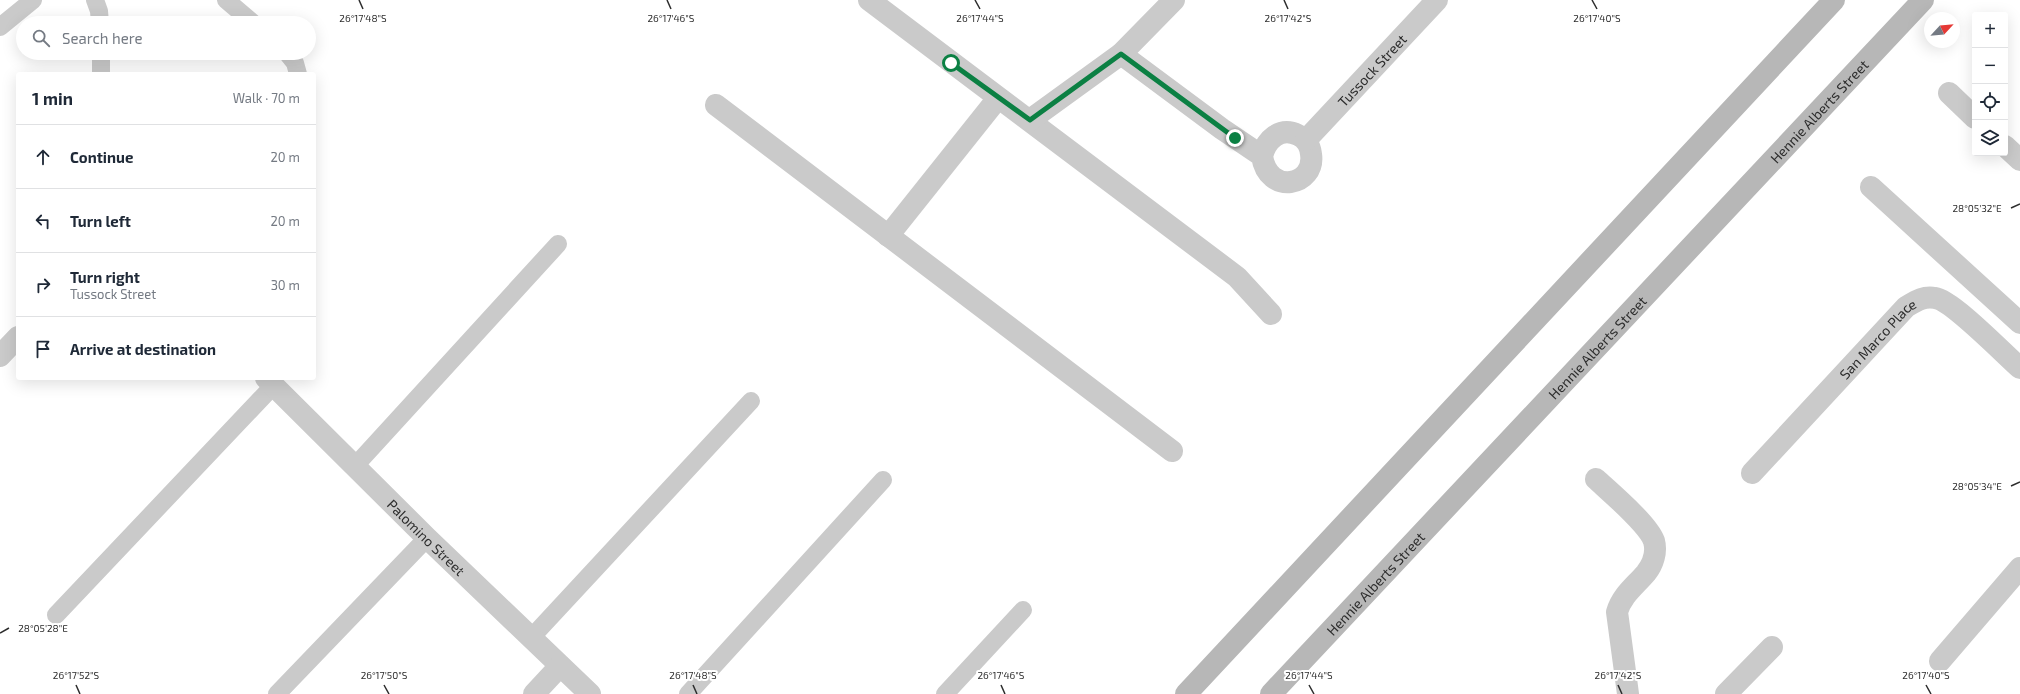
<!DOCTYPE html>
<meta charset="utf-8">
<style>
body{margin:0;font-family:"Exo 2",sans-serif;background:#f6f6f7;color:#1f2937}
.controls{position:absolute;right:12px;top:12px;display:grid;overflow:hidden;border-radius:4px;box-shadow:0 4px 16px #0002}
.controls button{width:36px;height:36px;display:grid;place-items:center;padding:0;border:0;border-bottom:1px solid #e0e1e3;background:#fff;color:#1f2937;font:20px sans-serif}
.compass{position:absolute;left:1924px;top:12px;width:36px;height:36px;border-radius:50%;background:#fff;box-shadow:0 4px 16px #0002;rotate:64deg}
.stop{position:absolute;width:12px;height:12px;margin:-9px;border:3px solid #0b8043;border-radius:50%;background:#fff}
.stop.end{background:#0b8043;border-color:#fff;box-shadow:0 1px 4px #0008}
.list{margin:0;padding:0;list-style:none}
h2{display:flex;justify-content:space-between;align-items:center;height:52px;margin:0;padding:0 16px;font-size:17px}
h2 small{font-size:13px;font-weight:400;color:#747a83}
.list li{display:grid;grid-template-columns:26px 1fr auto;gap:12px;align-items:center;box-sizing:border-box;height:64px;padding:0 16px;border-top:1px solid #e0e1e3}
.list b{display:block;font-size:15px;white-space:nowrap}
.list p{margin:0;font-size:13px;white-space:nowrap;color:#747a83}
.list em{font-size:13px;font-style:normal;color:#747a83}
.icon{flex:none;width:22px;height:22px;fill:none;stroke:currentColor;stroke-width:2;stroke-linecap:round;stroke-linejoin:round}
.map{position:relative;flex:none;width:2020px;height:694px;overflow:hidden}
.search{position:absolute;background:#fff;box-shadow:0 4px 16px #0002;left:16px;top:16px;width:300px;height:44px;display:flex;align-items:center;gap:10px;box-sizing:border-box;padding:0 14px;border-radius:22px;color:#747a83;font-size:15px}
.panel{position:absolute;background:#fff;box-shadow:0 4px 16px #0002;left:16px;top:72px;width:300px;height:308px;border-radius:4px}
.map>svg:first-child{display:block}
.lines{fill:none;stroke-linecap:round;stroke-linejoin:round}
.lane{stroke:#cacaca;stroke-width:18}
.street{stroke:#cacaca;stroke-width:22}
.secondary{stroke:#b7b7b7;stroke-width:22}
.route{stroke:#0b8043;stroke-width:5}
.ticks{fill:none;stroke:#2d2d2d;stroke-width:1.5}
.labels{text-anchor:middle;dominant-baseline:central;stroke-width:4;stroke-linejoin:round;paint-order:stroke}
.street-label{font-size:14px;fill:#2d2d2d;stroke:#fff}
.ticks-label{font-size:10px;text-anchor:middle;fill:#2d2d2d;stroke:#fff;stroke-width:4;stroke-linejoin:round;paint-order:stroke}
</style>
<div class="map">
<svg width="2020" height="694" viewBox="0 0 2020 694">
<rect width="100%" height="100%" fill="#fff"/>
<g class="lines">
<!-- lane -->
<path class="lane" d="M95,0L99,11L100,23
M226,0L253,23
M0,27L33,0
M101,53V74
M287,53L295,63L298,74
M355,466L558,244
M56,615L273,386
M531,638L751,401
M277,694L427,538
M688,694L883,480
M945,694L1023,610"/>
<!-- street -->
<g class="street">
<path d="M869,0L1237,277L1271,314"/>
<path d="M1121,54L1222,129L1262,156C1268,196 1316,186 1311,154C1310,145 1305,138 1298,135C1280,126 1266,140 1262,156"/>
<path d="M1949,93L1975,118"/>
<path d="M716,105L1172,451"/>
<path d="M1030,120L1121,54L1174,0"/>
<path id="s1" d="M1306,140L1437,0"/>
<path d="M2005,146L2020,160"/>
<path d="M1871,187L2020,323"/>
<path d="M888,236L998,98"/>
<path d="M0,356L18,337"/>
<path id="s2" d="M266,378L427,538L590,694"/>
<path id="s3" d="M1752,473L1906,307C1916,301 1923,296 1935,298C1952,300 2004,354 2020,368"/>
<path d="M1596,479C1610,492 1648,524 1654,541C1657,552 1653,564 1646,573C1635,586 1622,595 1617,612L1628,694"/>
<path d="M1940,661L2020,568"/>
<path d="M534,694L560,666"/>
<path d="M1726,694L1772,647"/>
</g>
<!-- secondary -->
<g class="secondary">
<path d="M1186,694L1834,0"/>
<path id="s4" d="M1271,694L1923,0"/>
</g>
</g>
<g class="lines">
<!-- route -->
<path class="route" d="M951,63L1030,120L1121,54L1235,138"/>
</g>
<!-- ticks -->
<path class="ticks" d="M359,0L363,9M667,0L671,9M975,0L980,9M1284,0L1288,9M1592,0L1597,9M2011,208L2020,204M2011,486L2020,482M0,633L9,628M76,685L80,694M384,685L389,694M693,685L697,694M1001,685L1005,694M1309,685L1314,694M1618,685L1622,694M1926,685L1931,694"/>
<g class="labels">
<!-- street labels -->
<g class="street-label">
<text stroke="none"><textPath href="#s1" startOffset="96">Tussock Street</textPath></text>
<text stroke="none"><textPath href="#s4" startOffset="800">Hennie Alberts Street</textPath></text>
<text stroke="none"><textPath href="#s3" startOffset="184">San Marco Place</textPath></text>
<text stroke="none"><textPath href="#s4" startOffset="476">Hennie Alberts Street</textPath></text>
<text stroke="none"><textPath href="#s2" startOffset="226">Palomino Street</textPath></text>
<text stroke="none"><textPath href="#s4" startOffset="152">Hennie Alberts Street</textPath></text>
</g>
</g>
<g class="ticks-label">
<text x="363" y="22">26°17'48"S</text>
<text x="671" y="22">26°17'46"S</text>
<text x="980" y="22">26°17'44"S</text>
<text x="1288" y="22">26°17'42"S</text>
<text x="1597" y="22">26°17'40"S</text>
<text x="1977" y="212">28°05'32"E</text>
<text x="1977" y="490">28°05'34"E</text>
<text x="43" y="632">28°05'28"E</text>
<text x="76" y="679">26°17'52"S</text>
<text x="384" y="679">26°17'50"S</text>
<text x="693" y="679">26°17'48"S</text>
<text x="1001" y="679">26°17'46"S</text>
<text x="1309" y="679">26°17'44"S</text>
<text x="1618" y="679">26°17'42"S</text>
<text x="1926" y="679">26°17'40"S</text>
</g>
</svg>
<div class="controls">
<button>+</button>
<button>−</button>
<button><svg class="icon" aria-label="locate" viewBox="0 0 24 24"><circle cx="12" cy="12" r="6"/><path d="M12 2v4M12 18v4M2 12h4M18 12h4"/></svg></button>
<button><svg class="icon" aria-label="layers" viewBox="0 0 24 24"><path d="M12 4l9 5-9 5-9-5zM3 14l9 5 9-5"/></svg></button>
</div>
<svg class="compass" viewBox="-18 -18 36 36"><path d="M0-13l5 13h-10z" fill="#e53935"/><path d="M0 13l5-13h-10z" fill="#747a83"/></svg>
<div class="stop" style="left:951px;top:63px"></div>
<div class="stop end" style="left:1235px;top:138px"></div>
<div class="search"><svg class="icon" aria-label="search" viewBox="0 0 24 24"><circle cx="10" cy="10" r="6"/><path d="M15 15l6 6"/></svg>Search here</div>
<section class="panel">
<h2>1 min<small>Walk · 70 m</small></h2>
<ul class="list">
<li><svg class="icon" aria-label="ahead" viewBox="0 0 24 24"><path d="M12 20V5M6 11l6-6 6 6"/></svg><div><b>Continue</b></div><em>20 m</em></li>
<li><svg class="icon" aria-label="left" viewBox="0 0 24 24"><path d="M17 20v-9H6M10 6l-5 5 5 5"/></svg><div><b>Turn left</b></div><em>20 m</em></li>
<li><svg class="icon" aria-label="right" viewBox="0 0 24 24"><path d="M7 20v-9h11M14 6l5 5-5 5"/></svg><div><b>Turn right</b><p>Tussock Street</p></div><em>30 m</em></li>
<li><svg class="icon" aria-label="arrive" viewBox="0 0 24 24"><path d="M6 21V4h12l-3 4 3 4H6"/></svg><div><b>Arrive at destination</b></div></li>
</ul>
</section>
</div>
